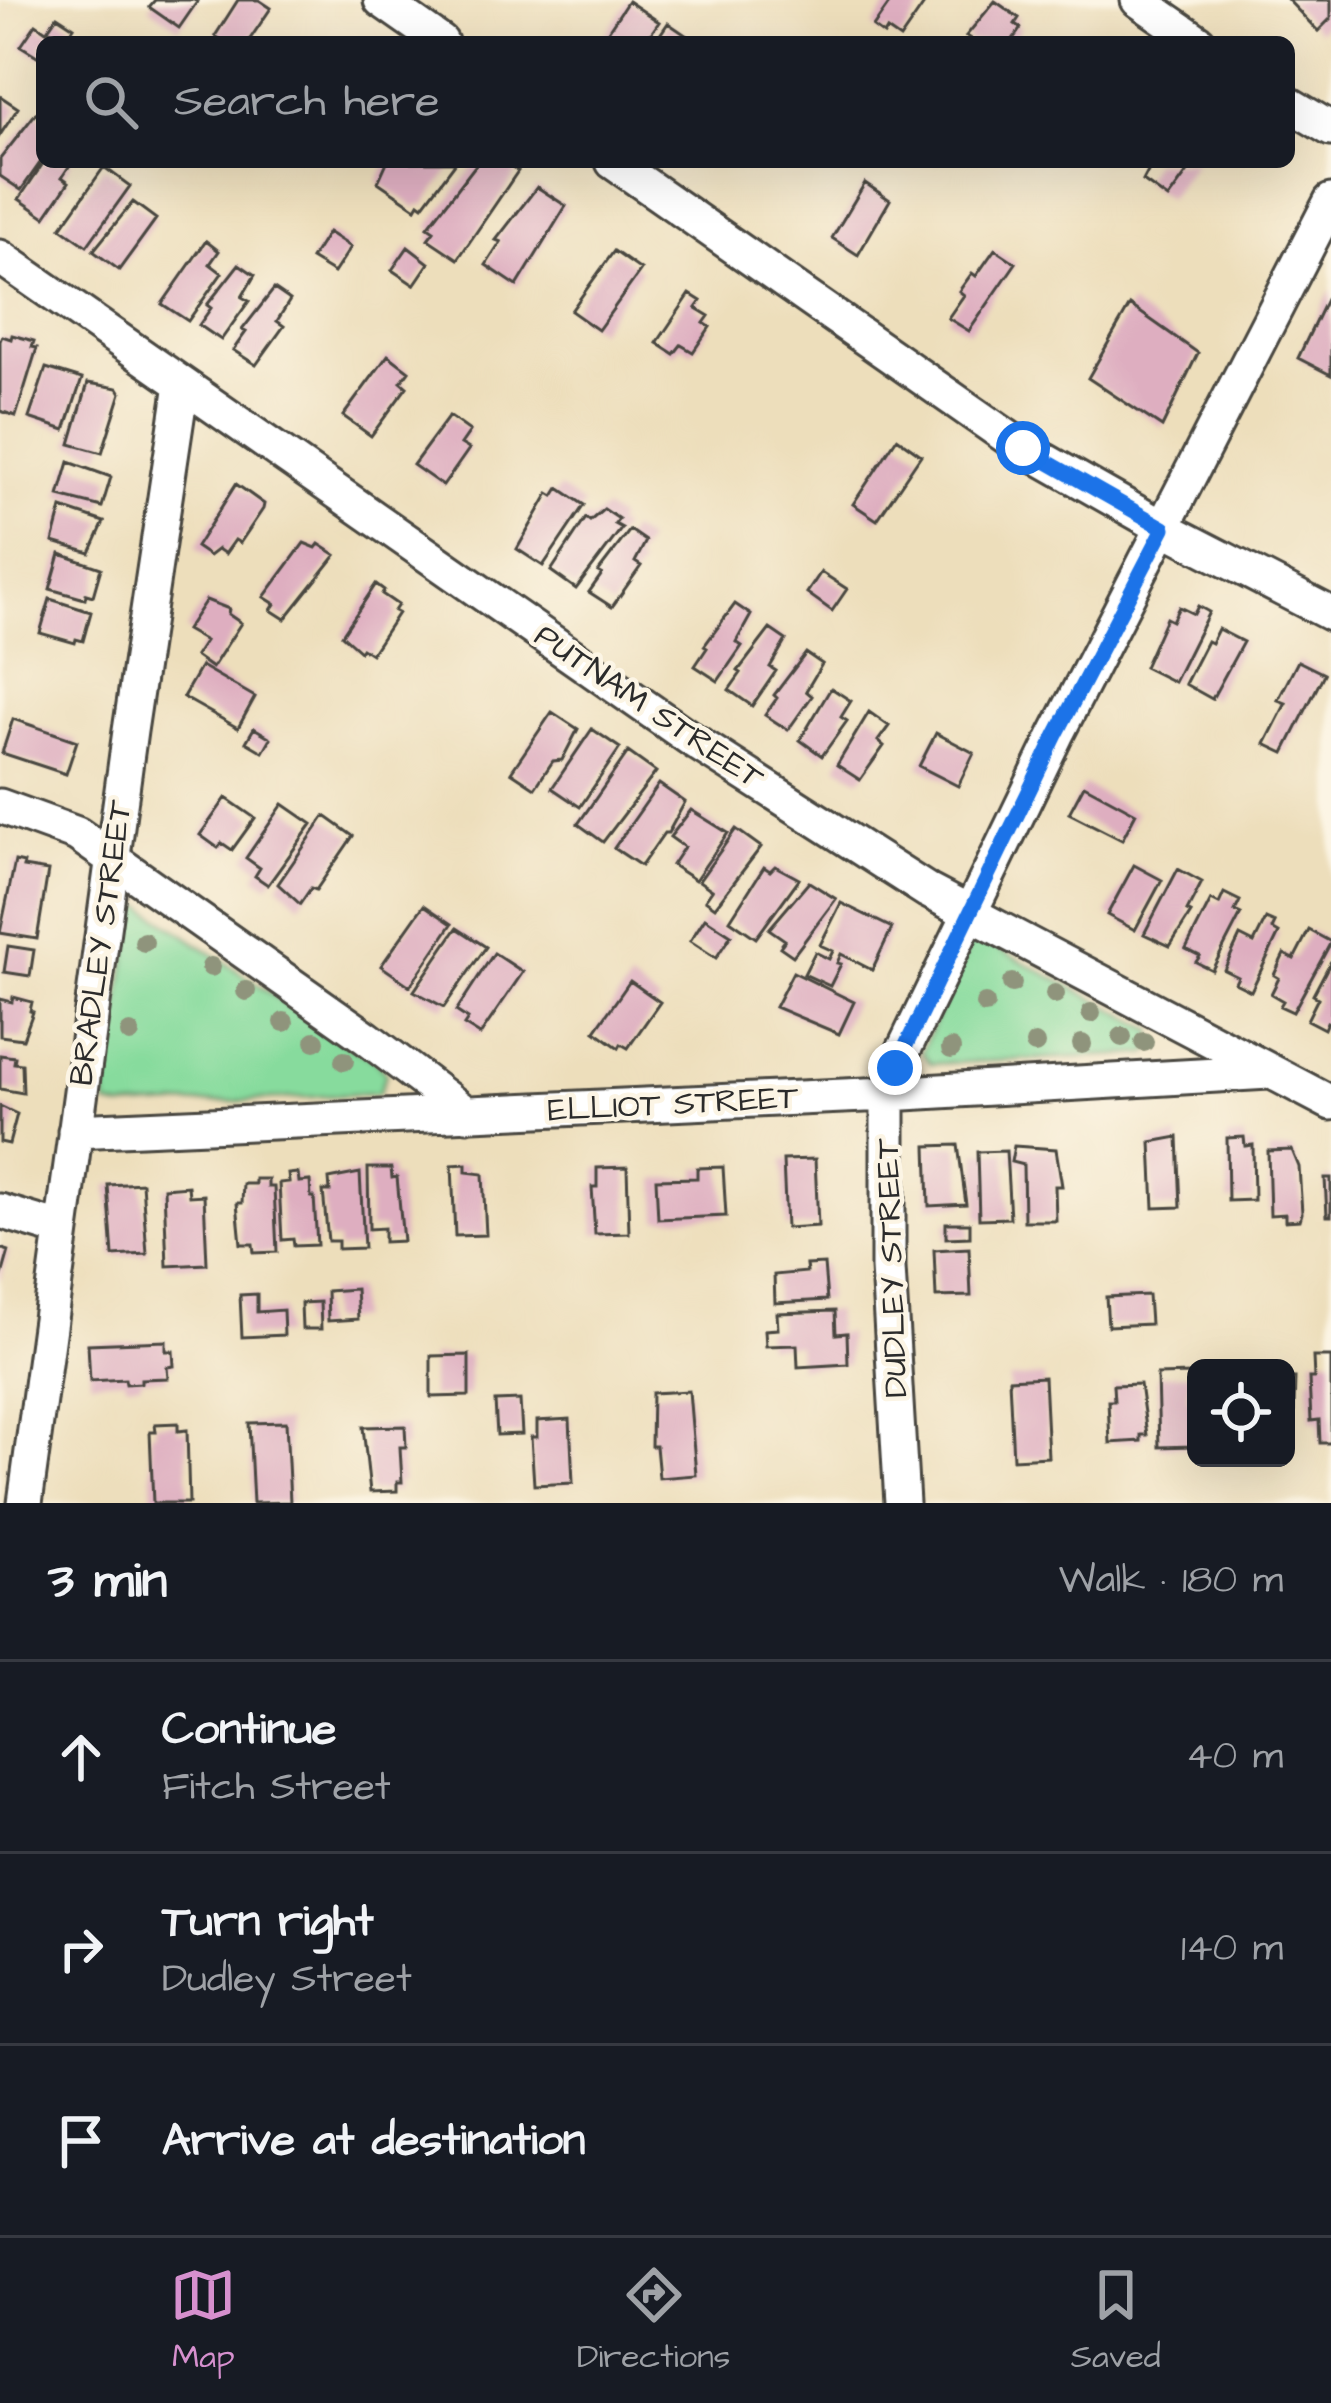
<!DOCTYPE html>
<meta charset="utf-8">
<style>
body{margin:0;font-family:"Architects Daughter",sans-serif;background:#20242c;color:#f1f3f6}
.controls{position:absolute;right:36px;bottom:36px;display:grid;overflow:hidden;border-radius:18px;box-shadow:0 12px 48px #0002}
.controls button{width:108px;height:108px;display:grid;place-items:center;padding:0;border:0;border-bottom:3px solid #363941;background:#171b24;color:#f1f3f6;font:60px sans-serif}
.stop{position:absolute;width:36px;height:36px;margin:-27px;border:9px solid #1a73e8;border-radius:50%;background:#fff}
.stop.end{background:#1a73e8;border-color:#fff;box-shadow:0 3px 12px #0008}
.list{margin:0;padding:0;list-style:none}
h2{display:flex;justify-content:space-between;align-items:center;height:156px;margin:0;padding:0 48px;font-size:51px}
h2 small{font-size:39px;font-weight:400;color:#9ea1a6}
.list li{display:grid;grid-template-columns:78px 1fr auto;gap:36px;align-items:center;box-sizing:border-box;height:192px;padding:0 48px;border-top:3px solid #363941}
.list b{display:block;font-size:45px;white-space:nowrap}
.list p{margin:0;font-size:39px;white-space:nowrap;color:#9ea1a6}
.list em{font-size:39px;font-style:normal;color:#9ea1a6}
.icon{flex:none;width:66px;height:66px;fill:none;stroke:currentColor;stroke-width:2;stroke-linecap:round;stroke-linejoin:round}
.map{position:relative;flex:none;width:1331px;height:1503px;overflow:hidden}
.search{position:absolute;background:#171b24;box-shadow:0 12px 48px #0002;left:36px;right:36px;top:36px;height:132px;display:flex;align-items:center;gap:30px;box-sizing:border-box;padding:0 42px;border-radius:18px;color:#9ea1a6;font-size:45px}
.sheet{height:732px;background:#171b24}
nav{display:flex;justify-content:space-around;align-items:center;box-sizing:border-box;height:168px;border-top:3px solid #363941;background:#171b24;font-size:33px;color:#9ea1a6}
nav a{display:grid;justify-items:center;gap:6px}
nav .on{color:#d690ce}
.map>svg:first-child{display:block}
.green{fill:#87db9d;stroke:#598364;stroke-width:3}
.building{fill:#deaec0}
.lines{fill:none;stroke-linecap:round;stroke-linejoin:round}
.street-casing{stroke:#484641;stroke-width:39}
.street{stroke:#fff;stroke-width:33}
.tree{fill:#8f947c}
.route{stroke:#1a73e8;stroke-width:15}
.labels{text-anchor:middle;dominant-baseline:central;stroke-width:9;stroke-linejoin:round;paint-order:stroke}
.street-label{font-size:33px;fill:#2b2b2b;stroke:#fcf5e5}
</style>
<div class="map">
<svg width="1331" height="1503" viewBox="0 0 1331 1503">
<rect width="100%" height="100%" fill="#fcf5e5"/>
<filter id="ink" filterUnits="userSpaceOnUse"><feTurbulence type="fractalNoise" baseFrequency=".00833" numOctaves="2"/><feDisplacementMap in="SourceGraphic" scale="24" xChannelSelector="R" yChannelSelector="G"/><feConvolveMatrix kernelMatrix="1 2 1 2 8 2 1 2 1" color-interpolation-filters="sRGB"/></filter>
<filter id="wash" filterUnits="userSpaceOnUse"><feTurbulence type="fractalNoise" baseFrequency=".004" numOctaves="4" result="noise"/><feDisplacementMap in="SourceGraphic" scale="48" xChannelSelector="R" yChannelSelector="G"/><feGaussianBlur stdDeviation="2.7" result="paint"/><feColorMatrix in="noise" values="0 0 0 0 0 0 0 0 0 0 0 0 0 0 0 0 0 1.4 0 .05"/><feComposite in="paint" operator="in"/></filter>
<g filter="url(#wash)">
<rect width="100%" height="100%" fill="#eddebb"/>
<!-- green -->
<path class="green" d="M142,906L349,1047L374,1059L386,1074L379,1093L122,1108L107,1105L105,1091L134,912Z
M983,941L1153,1030L1152,1049L1145,1054L931,1064L921,1052L970,945Z"/>
<g id="blocks">
<!-- building -->
<path class="building" d="M155,0H194L197,2L179,28L149,7Z
M238,0H259L271,8L248,42H225L215,36Z
M892,0H927L900,39L887,30L884,35L873,27Z
M1288,0H1331V18L1318,31Z
M628,1L659,22L645,42H604L602,40Z
M995,1L1019,18L1015,24L1021,28L1011,42H967L970,38L966,36Z
M57,16L74,27L65,40L48,29Z
M668,23L696,42H655Z
M36,24L62,42H42V59L21,46Z
M0,96L18,108L0,135Z
M36,113L42,117V160L21,190L0,176V159Z
M44,162H72L62,177L69,182L45,217L19,199Z
M387,162H456L423,206L419,203L416,208L378,182Z
M478,162H505L518,171L458,259L428,239L434,231L428,227Z
M1153,162H1195L1168,199L1143,181Z
M104,167L130,186L87,246L61,228Z
M865,183L890,200L858,255L832,238Z
M537,187L566,206L517,286L486,265L501,242L496,240Z
M133,202L156,219L119,270L93,251Z
M328,232L351,247L334,273L311,259Z
M206,241L219,251L210,264L222,273L188,321L162,304Z
M408,247L429,263L414,285L392,270Z
M995,249L1016,263L969,331L948,318L964,295L959,291L972,273L976,276Z
M614,251L641,270L598,330L571,311Z
M239,264L255,275L242,297L249,301L221,340L199,325L211,308L207,305Z
M274,289L290,300L277,321L284,326L256,365L233,350L246,332L242,330Z
M1331,289V375L1298,358Z
M690,294L701,301L696,308L709,316L704,323L710,327L693,352L681,345L674,354L657,343Z
M1130,305L1198,353L1162,427L1088,378Z
M12,335L34,341L32,347L37,348L16,416L0,411V341L2,336L11,339Z
M388,355L409,371L401,382L407,387L371,436L343,416Z
M46,368L82,379L65,430L29,418Z
M88,383L118,388L121,393L102,453L70,444Z
M449,416L470,431L461,444L469,449L443,486L413,465Z
M897,438L921,455L877,520L853,504Z
M69,462L111,477L102,507L59,496Z
M236,484L264,504L263,509L240,543L235,540L225,554L218,549L209,556L196,547Z
M559,488L584,505L543,566L517,549L549,493L554,496Z
M62,508L104,522L90,553L53,542Z
M604,509L619,519L615,524L622,528L576,589L551,571L586,518L590,521Z
M630,530L646,541L635,562L641,566L612,607L589,592L602,574L598,572Z
M304,543L316,548L319,544L336,555L285,619L271,610L275,604L264,597Z
M60,554L101,568L93,596L86,594L85,599L50,589Z
M821,572L847,589L832,611L807,593Z
M376,584L384,590L382,594L398,605L394,611L398,613L371,654L362,648L360,651L342,635Z
M50,599L91,612L83,641L76,639L75,643L40,633Z
M206,600L229,609L228,614L241,623L212,668L195,656L205,641L186,630Z
M735,604L751,615L736,642L742,646L718,681L695,666L707,648L704,646Z
M1198,606L1209,612L1174,682L1144,667L1166,618L1172,621L1179,607L1194,614Z
M770,629L786,640L770,667L776,671L752,706L729,690L741,673L738,671Z
M1218,629L1243,642L1212,699L1185,684L1207,641L1211,643Z
M806,653L822,664L806,691L812,696L788,730L765,715L777,698L774,695Z
M1298,661L1324,674L1284,753L1265,744L1286,703L1278,700Z
M201,666L255,697L238,728L183,697Z
M831,688L851,701L841,717L847,721L822,756L800,740Z
M552,712L578,729L562,760L553,761L535,788L511,772Z
M869,712L889,726L878,741L884,746L860,780L837,765Z
M13,719L77,741L66,774L2,753Z
M254,728L271,738L263,752L246,742Z
M592,729L620,748L580,807L552,788Z
M936,733L974,753L958,786L919,766Z
M628,752L656,772L603,842L578,824Z
M659,784L685,802L668,833H664L641,866L614,848Z
M1084,785L1136,813L1122,840L1069,813Z
M226,798L255,818L232,850L222,843L218,848L200,835Z
M283,804L312,824L268,885L255,876L260,868L246,858Z
M691,810L728,833L695,880L672,865L684,847L670,837Z
M325,816L353,836L316,890L311,888L300,904L278,884Z
M736,829L761,847L715,907L705,900L712,890L699,881Z
M15,861L24,863L23,867L48,871L37,939L0,933Z
M1134,865L1162,880L1135,930L1107,915Z
M775,866L799,879L756,938L730,920L764,867L770,871Z
M1178,869L1202,882L1187,911L1191,913L1170,946L1144,934Z
M809,882L836,899L793,956L780,947L785,940L769,929Z
M1224,893L1240,901L1235,911L1241,914L1212,970L1196,962L1200,956L1186,949L1211,900L1219,904Z
M841,903L892,928L872,970L841,954L837,963L841,964L830,986L804,974L815,952L829,959L833,951L820,945Z
M424,905L452,924L410,986L381,966Z
M705,918L731,935L716,958L690,941Z
M1266,919L1275,923L1272,929L1279,933L1251,991L1235,983L1238,977L1224,970L1240,936L1254,943Z
M457,928L486,947L444,1007L414,991Z
M1309,930L1331,942L1293,1012L1280,1006L1283,1001L1271,994L1279,978L1274,975L1284,954L1294,959Z
M8,946L34,950L30,976L4,972Z
M494,953L523,972L480,1035L464,1025L468,1019L456,1011Z
M1331,961V1024L1327,1022L1324,1029L1307,1020L1318,998L1313,995Z
M793,972L854,1002L839,1034L775,1007Z
M630,981L660,1002L628,1048L621,1044L619,1048L595,1031Z
M13,997L32,1002L30,1011L33,1012L23,1039L0,1036V999L12,1002Z
M0,1055L15,1057L14,1063L22,1064L23,1093L0,1089Z
M0,1106L17,1114L9,1144L0,1142Z
M1178,1137L1181,1207L1154,1208L1151,1142Z
M1244,1137L1245,1146L1253,1145L1254,1200L1228,1201L1227,1138Z
M958,1145L966,1204L929,1206L927,1146Z
M1014,1146L1056,1149L1062,1186H1055L1056,1221H1024L1023,1165L1011,1162Z
M1292,1150L1299,1167L1302,1213L1300,1220L1285,1221V1214L1270,1215L1268,1151Z
M1006,1151L1010,1218L979,1219L977,1152Z
M815,1159L818,1226L786,1228L783,1160Z
M466,1164V1172L483,1174L486,1235L455,1236L452,1165Z
M627,1167L629,1233L595,1234L592,1187H597V1168Z
M723,1167L726,1216L658,1219L656,1179L697,1178V1168Z
M368,1168H391L392,1178L397,1177L403,1241L384,1242V1228L369,1229Z
M298,1173L299,1182L310,1181L311,1197H314L317,1245L294,1246L293,1239L282,1240L279,1183L289,1182L288,1174Z
M360,1173L364,1248L338,1249V1241H328L323,1191H330L329,1179Z
M1325,1178H1331V1216H1327Z
M255,1179H268V1187H274L277,1252L254,1253L253,1244H241L237,1203H242L243,1184H255Z
M142,1183L147,1254L113,1256L108,1185Z
M188,1186L189,1196L204,1195L207,1264L167,1266L164,1188Z
M946,1223H970V1237L946,1238Z
M0,1248L9,1251L1,1279H0Z
M969,1248L971,1296L936,1297L934,1250Z
M824,1264L827,1300L775,1303L774,1275L807,1272L806,1265Z
M356,1289L358,1319L328,1321L327,1291Z
M257,1294V1312L283,1310L284,1335L242,1337L240,1295Z
M1148,1295L1150,1324L1108,1326L1106,1297Z
M320,1302L321,1329H302L301,1303Z
M835,1311L836,1334L847,1333L848,1364L798,1367L797,1345L766,1346L765,1330L778,1329L777,1313Z
M166,1341V1351H173L174,1366L167,1367L168,1378L141,1379V1383L126,1384L125,1379L90,1381L88,1344Z
M469,1355V1396L431,1397V1356Z
M1313,1357H1331V1443H1320L1319,1420L1311,1421L1309,1378H1314Z
M1191,1374L1188,1399H1192L1193,1446L1159,1447L1157,1375Z
M1044,1377L1048,1457L1013,1459L1009,1379Z
M1286,1378H1295L1293,1443H1286Z
M1140,1384L1147,1435H1141V1441L1110,1443L1108,1401H1114L1113,1385Z
M689,1391L696,1475L659,1478L656,1446H651L652,1393Z
M520,1400L522,1434L497,1435L495,1401Z
M570,1419L573,1483L534,1485L531,1437H537V1421Z
M286,1422L290,1502L253,1503L249,1423Z
M178,1423V1431L187,1430L189,1503H153L150,1432H156L155,1424Z
M405,1426L406,1447H400L402,1482H397V1491L370,1492L363,1427Z"/>
</g>
</g>
<g filter="url(#ink)">
<use href="#blocks" fill-opacity="0" stroke="#484641" stroke-width="3"/>
<g class="lines">
<!-- street casing -->
<g class="street-casing">
<path id="street" d="M381,0L441,42
M1138,0L1199,42
M1289,104L1331,129
M613,162L1023,448L1164,528L1331,614
M0,257L694,741L928,891L1331,1103
M0,806L77,834L367,1038L467,1114
M75,1131L888,1094L1269,1072
M0,1211L60,1229
M25,1503L130,731L182,384
M902,1503L888,1268V1094L895,1068L1056,735L1331,201"/>
</g>
<!-- street -->
<use href="#street" class="street"/>
</g>
<!-- trees -->
<g class="tree">
<circle cx="144" cy="942" r="10"/>
<circle cx="211" cy="967" r="10"/>
<circle cx="1012" cy="983" r="10"/>
<circle cx="246" cy="991" r="10"/>
<circle cx="1055" cy="994" r="10"/>
<circle cx="985" cy="1004" r="10"/>
<circle cx="1091" cy="1013" r="10"/>
<circle cx="284" cy="1022" r="10"/>
<circle cx="130" cy="1033" r="10"/>
<circle cx="1122" cy="1037" r="10"/>
<circle cx="315" cy="1041" r="10"/>
<circle cx="1144" cy="1042" r="10"/>
<circle cx="1035" cy="1044" r="10"/>
<circle cx="1082" cy="1044" r="10"/>
<circle cx="951" cy="1049" r="10"/>
<circle cx="344" cy="1061" r="10"/>
</g>
</g>
<g class="lines" filter="url(#ink)">
<!-- route -->
<path class="route" d="M895,1068L1056,735L1164,528L1023,448"/>
</g>
<g class="labels">
<!-- street labels -->
<g class="street-label">
<text transform="translate(649 707) rotate(34)">PUTNAM STREET</text>
<text transform="translate(101 943) rotate(-82)">BRADLEY STREET</text>
<text transform="translate(673 1104) rotate(-3)">ELLIOT STREET</text>
<text transform="translate(892 1268) rotate(-92)">DUDLEY STREET</text>
</g>
</g>
</svg>
<div class="controls">
<button><svg class="icon" aria-label="locate" viewBox="0 0 24 24"><circle cx="12" cy="12" r="6"/><path d="M12 2v4M12 18v4M2 12h4M18 12h4"/></svg></button>
</div>
<div class="stop" style="left:1023px;top:448px"></div>
<div class="stop end" style="left:895px;top:1068px"></div>
<div class="search"><svg class="icon" aria-label="search" viewBox="0 0 24 24"><circle cx="10" cy="10" r="6"/><path d="M15 15l6 6"/></svg>Search here</div>
</div>
<section class="sheet">
<h2>3 min<small>Walk · 180 m</small></h2>
<ul class="list">
<li><svg class="icon" aria-label="ahead" viewBox="0 0 24 24"><path d="M12 20V5M6 11l6-6 6 6"/></svg><div><b>Continue</b><p>Fitch Street</p></div><em>40 m</em></li>
<li><svg class="icon" aria-label="right" viewBox="0 0 24 24"><path d="M7 20v-9h11M14 6l5 5-5 5"/></svg><div><b>Turn right</b><p>Dudley Street</p></div><em>140 m</em></li>
<li><svg class="icon" aria-label="arrive" viewBox="0 0 24 24"><path d="M6 21V4h12l-3 4 3 4H6"/></svg><div><b>Arrive at destination</b></div></li>
</ul>
</section>
<nav>
<a class="on"><svg class="icon" aria-label="map" viewBox="0 0 24 24"><path d="M3 6l6-2 6 2 6-2v14l-6 2-6-2-6 2zM9 4v14M15 6v14"/></svg>Map</a>
<a><svg class="icon" aria-label="directions" viewBox="0 0 24 24"><path d="M12 3l9 9-9 9-9-9zM9 14v-3h6M13 9l2 2-2 2"/></svg>Directions</a>
<a><svg class="icon" aria-label="saved" viewBox="0 0 24 24"><path d="M7 4h10v16l-5-4-5 4z"/></svg>Saved</a>
</nav>
